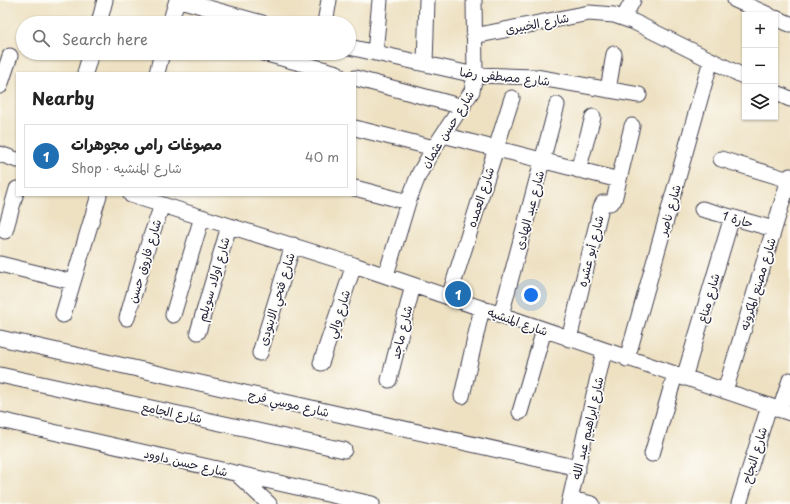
<!DOCTYPE html>
<meta charset="utf-8">
<style>
body{margin:0;font-family:"Playpen Sans","Playpen Sans Arabic",sans-serif;background:#f6f6f6;color:#222}
.controls{position:absolute;right:12px;top:12px;display:grid;overflow:hidden;border-radius:0px;box-shadow:0 1px 3px #0004}
.controls button{width:36px;height:36px;display:grid;place-items:center;padding:0;border:0;border-bottom:1px solid #e0e0e0;background:#fff;color:#222;font:20px sans-serif}
.you{position:absolute;left:531px;top:295px;width:14px;height:14px;margin:-10px;border:3px solid #fff;border-radius:50%;background:#1a73e8;box-shadow:0 0 0 6px #1a73e833}
.badge{display:grid;place-items:center;width:26px;height:26px;border-radius:50%;background:#1f6fb2;color:#fff;font-size:13px;font-weight:700}
.pin{position:absolute;translate:-50% -50%;border:2px solid #fff;box-shadow:0 1px 4px #0006}
.list{margin:0;padding:0;list-style:none}
h2{display:flex;justify-content:space-between;align-items:center;height:52px;margin:0;padding:0 16px;font-size:17px}
h2 small{font-size:13px;font-weight:400;color:#767676}
.list li{display:grid;grid-template-columns:26px 1fr auto;gap:12px;align-items:center;box-sizing:border-box;height:64px;margin:0 8px 8px;padding:0 8px;border:1px solid #e0e0e0;border-radius:0px}
.list b{display:block;font-size:15px;white-space:nowrap}
.list p{margin:0;font-size:13px;white-space:nowrap;color:#767676}
.list em{font-size:13px;font-style:normal;color:#767676}
.icon{flex:none;width:22px;height:22px;fill:none;stroke:currentColor;stroke-width:2;stroke-linecap:round;stroke-linejoin:round}
.map{position:relative;flex:none;width:790px;height:504px;overflow:hidden}
.search{position:absolute;background:#fff;box-shadow:0 1px 3px #0004;left:16px;top:16px;width:340px;height:44px;display:flex;align-items:center;gap:10px;box-sizing:border-box;padding:0 14px;border-radius:22px;color:#767676;font-size:15px}
.panel{position:absolute;background:#fff;box-shadow:0 1px 3px #0004;left:16px;top:72px;width:340px;height:124px;border-radius:0px}
.map>svg:first-child{display:block}
.lines{fill:none;stroke-linecap:round;stroke-linejoin:round}
.minor-casing{stroke:#413f4f;stroke-width:17}
.minor{stroke:#fff;stroke-width:15}
.labels{text-anchor:middle;dominant-baseline:central;stroke-width:3.5;stroke-linejoin:round;paint-order:stroke}
.street-label{font-size:12px;fill:#22223b;stroke:#fdfcf7}
</style>
<div class="map">
<svg width="790" height="504" viewBox="0 0 790 504">
<rect width="100%" height="100%" fill="#fdfcf7"/>
<filter id="ink" filterUnits="userSpaceOnUse"><feTurbulence type="fractalNoise" baseFrequency=".025" numOctaves="2"/><feDisplacementMap in="SourceGraphic" scale="8" xChannelSelector="R" yChannelSelector="G"/><feConvolveMatrix kernelMatrix="1 2 1 2 8 2 1 2 1" color-interpolation-filters="sRGB"/></filter>
<filter id="wash" filterUnits="userSpaceOnUse"><feTurbulence type="fractalNoise" baseFrequency=".012" numOctaves="4" result="noise"/><feDisplacementMap in="SourceGraphic" scale="16" xChannelSelector="R" yChannelSelector="G"/><feGaussianBlur stdDeviation="0.9" result="paint"/><feColorMatrix in="noise" values="0 0 0 0 0 0 0 0 0 0 0 0 0 0 0 0 0 1.4 0 .05"/><feComposite in="paint" operator="in"/></filter>
<g filter="url(#wash)">
<rect width="100%" height="100%" fill="#eee1c2"/>
</g>
<g filter="url(#ink)">
<g class="lines">
<!-- minor casing -->
<g class="minor-casing">
<path id="minor" d="M180,0L262,23
M735,0L769,15
M624,17L633,0
M775,18L790,24
M99,23L105,0
M170,23L177,0
M325,23L329,0
M474,36L589,13L614,15L634,22L745,77
M349,47L475,75L535,77L639,95
M263,53L337,73
M375,53L380,0
M425,64L427,0
M85,73L91,53
M157,73L162,53
M355,78L463,107
M0,86L10,56
M608,90L614,54
M775,92L790,99
M355,128L434,148
M443,135L619,180
M0,154L17,160
M721,159L789,180
M578,170L593,117
M355,188L408,202
M131,195L354,265L790,413
M702,209L774,229
M5,231L17,189
M0,264L73,282
M386,275L408,202L419,174L434,148L472,91L475,75L474,0
M449,297L512,98
M63,315L99,195
M173,315L202,217
M501,315L557,105
M127,318L149,242L162,205
M198,332L229,226
M0,338L578,468
M569,339L601,207L603,203H610L614,200L632,126
M260,353L293,245
M627,359L711,60
M321,363L354,265
M0,375L344,450
M684,378L732,217
M389,380L413,285
M725,391L790,176
M462,396L482,308
M780,410L790,380
M520,412L544,330
M0,420L372,504
M652,454L675,375
M237,474L269,504
M571,499L592,504
M569,504L604,351
M739,504L769,406"/>
</g>
<!-- minor -->
<use href="#minor" class="minor"/>
</g>
</g>
<g class="labels">
<!-- street labels -->
<g class="street-label">
<text transform="translate(537 23) rotate(-11)">شارع الخبيرى</text>
<text transform="translate(505 76) rotate(6)">شارع مصطفى رضا</text>
<text transform="translate(447 129) rotate(-58)">شارع حسن عثمان</text>
<text transform="translate(480 197) rotate(-72)">شارع العمده</text>
<text transform="translate(529 210) rotate(-75)">شارع عبد الهادى</text>
<text transform="translate(669 210) rotate(-74)">شارع ناصر</text>
<text transform="translate(738 219) rotate(16)">حارة 1</text>
<text transform="translate(590 251) rotate(-76)">شارع أبو عشره</text>
<text transform="translate(144 261) rotate(-73)">شارع فاروق حسن</text>
<text transform="translate(213 279) rotate(-74)">شارع اولاد سويلم</text>
<text transform="translate(757 284) rotate(-73)">شارع مصنع المكرونه</text>
<text transform="translate(708 298) rotate(-74)">شارع مناع</text>
<text transform="translate(276 299) rotate(-73)">شارع فتحي الابنودى</text>
<text transform="translate(338 314) rotate(-72)">شارع والي</text>
<text transform="translate(518 321) rotate(19)">شارع المنشيه</text>
<text transform="translate(401 332) rotate(-76)">شارع ماجد</text>
<text transform="translate(289 403) rotate(13)">شارع موسي فرج</text>
<text transform="translate(172 412) rotate(12)">شارع الجامع</text>
<text transform="translate(587 428) rotate(-77)">شارع ابراهيم عبد الله</text>
<text transform="translate(754 455) rotate(-73)">شارع النجاح</text>
<text transform="translate(186 462) rotate(13)">شارع حسن داوود</text>
</g>
</g>
</svg>
<div class="controls">
<button>+</button>
<button>−</button>
<button><svg class="icon" aria-label="layers" viewBox="0 0 24 24"><path d="M12 4l9 5-9 5-9-5zM3 14l9 5 9-5"/></svg></button>
</div>
<div class="you"></div>
<div class="pin badge" style="left:458px;top:294px">1</div>
<div class="search"><svg class="icon" aria-label="search" viewBox="0 0 24 24"><circle cx="10" cy="10" r="6"/><path d="M15 15l6 6"/></svg>Search here</div>
<section class="panel">
<h2>Nearby<small></small></h2>
<ul class="list">
<li><span class="badge">1</span><div><b>مصوغات رامى مجوهرات</b><p>Shop · شارع المنشيه</p></div><em>40 m</em></li>
</ul>
</section>
</div>
